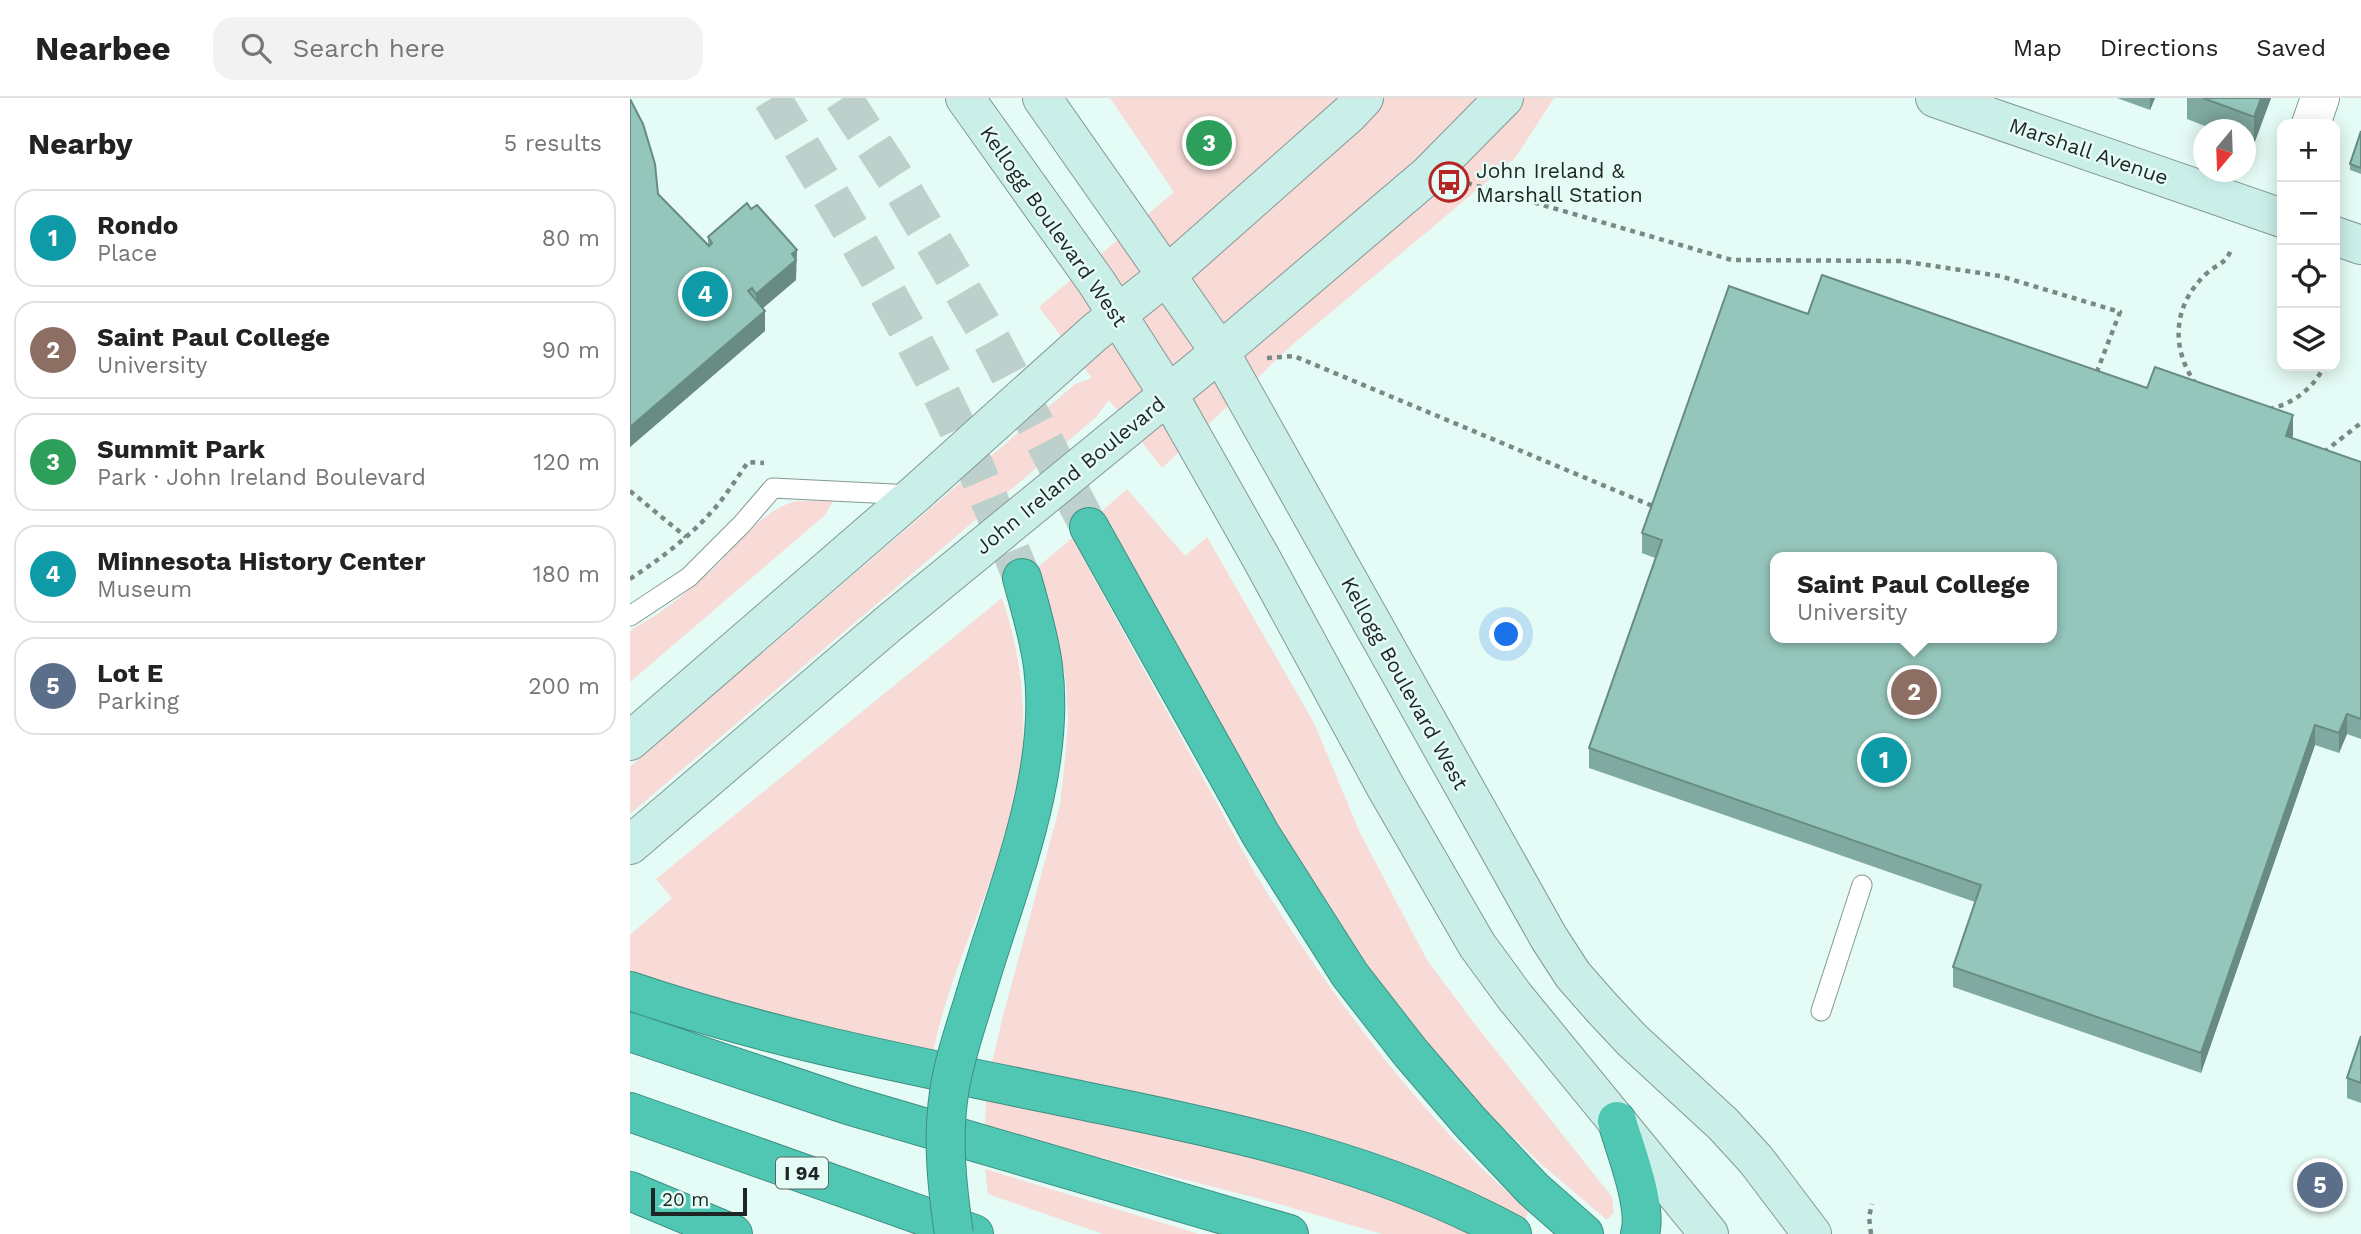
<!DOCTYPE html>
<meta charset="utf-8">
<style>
body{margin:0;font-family:"Work Sans",sans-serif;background:#f2f2f2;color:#222}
.controls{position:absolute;right:21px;top:21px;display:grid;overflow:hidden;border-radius:14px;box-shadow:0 4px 18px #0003}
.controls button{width:63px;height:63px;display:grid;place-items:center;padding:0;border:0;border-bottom:2px solid #e0e0e0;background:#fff;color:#222;font:35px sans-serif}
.compass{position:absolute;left:1563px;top:21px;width:63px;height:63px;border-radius:50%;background:#fff;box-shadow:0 4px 18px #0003;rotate:199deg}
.scale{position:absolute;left:21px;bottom:18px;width:96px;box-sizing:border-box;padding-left:7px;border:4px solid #1e2625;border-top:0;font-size:19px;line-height:24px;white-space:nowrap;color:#1e2625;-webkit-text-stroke:5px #e5fbf5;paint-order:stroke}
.you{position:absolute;left:877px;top:537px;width:24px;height:24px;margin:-18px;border:5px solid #fff;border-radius:50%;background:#1a73e8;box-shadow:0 0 0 10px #1a73e833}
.badge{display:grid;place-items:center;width:46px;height:46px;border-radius:50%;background:#111827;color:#fff;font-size:23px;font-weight:700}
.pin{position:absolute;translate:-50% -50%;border:4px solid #fff;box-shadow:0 2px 7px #0006}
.popup{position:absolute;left:1140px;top:454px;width:287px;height:91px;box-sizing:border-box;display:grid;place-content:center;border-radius:14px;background:#fff;filter:drop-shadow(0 2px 5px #0005);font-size:23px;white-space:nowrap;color:#767676}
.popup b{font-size:26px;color:#222}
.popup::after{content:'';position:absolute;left:50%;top:100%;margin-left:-14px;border:14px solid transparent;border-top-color:#fff}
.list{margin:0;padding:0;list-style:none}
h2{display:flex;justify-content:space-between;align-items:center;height:91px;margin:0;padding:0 28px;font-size:30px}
h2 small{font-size:23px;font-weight:400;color:#767676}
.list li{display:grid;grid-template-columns:46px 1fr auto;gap:21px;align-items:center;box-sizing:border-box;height:98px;margin:0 14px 14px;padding:0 14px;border:2px solid #e0e0e0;border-radius:21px}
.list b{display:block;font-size:26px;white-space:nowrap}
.list p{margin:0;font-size:23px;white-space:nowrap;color:#767676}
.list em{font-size:23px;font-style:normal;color:#767676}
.icon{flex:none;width:38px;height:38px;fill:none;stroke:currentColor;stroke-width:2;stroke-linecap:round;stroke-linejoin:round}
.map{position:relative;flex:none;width:1731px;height:1136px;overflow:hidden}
header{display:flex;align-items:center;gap:42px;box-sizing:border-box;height:98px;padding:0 35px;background:#fff;border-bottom:2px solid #e0e0e0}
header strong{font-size:33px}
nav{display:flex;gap:38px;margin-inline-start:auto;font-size:24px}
.search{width:490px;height:63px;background:#f2f2f2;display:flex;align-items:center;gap:18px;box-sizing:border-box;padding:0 24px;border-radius:21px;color:#767676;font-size:26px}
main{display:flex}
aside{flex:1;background:#fff}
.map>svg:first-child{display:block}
.green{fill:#f8dad6}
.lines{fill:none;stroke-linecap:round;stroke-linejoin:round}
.highway-tunnel{stroke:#bdd0cb;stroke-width:38;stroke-dasharray:38 19;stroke-linecap:butt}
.lane-casing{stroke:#849893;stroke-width:21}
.street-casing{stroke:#849893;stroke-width:40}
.secondary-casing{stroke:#849893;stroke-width:40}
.highway-casing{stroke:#3e8f81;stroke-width:40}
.path{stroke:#7b8986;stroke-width:4.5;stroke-dasharray:5 5;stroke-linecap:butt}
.lane{stroke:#fff;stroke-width:19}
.street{stroke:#fff;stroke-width:38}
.secondary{stroke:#caeee8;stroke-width:38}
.highway{stroke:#50c7b2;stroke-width:38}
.highway-bridge-casing{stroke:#3e8f81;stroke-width:40;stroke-linecap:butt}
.highway-bridge{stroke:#50c7b2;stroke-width:38}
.wall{fill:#80aaa1}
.shaded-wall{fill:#688b83}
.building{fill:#95c6bb;stroke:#688b83;stroke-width:2;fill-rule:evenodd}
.labels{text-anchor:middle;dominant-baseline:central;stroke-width:5;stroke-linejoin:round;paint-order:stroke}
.shield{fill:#e5fbf5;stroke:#5a6663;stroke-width:2}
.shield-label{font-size:19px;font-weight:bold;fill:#1e2625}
.street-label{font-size:21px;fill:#1e2625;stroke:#e5fbf5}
.poi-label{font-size:21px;fill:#1e2625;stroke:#e5fbf5;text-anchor:start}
</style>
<header>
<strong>Nearbee</strong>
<div class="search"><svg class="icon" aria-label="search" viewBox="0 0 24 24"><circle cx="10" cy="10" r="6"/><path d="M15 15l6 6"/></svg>Search here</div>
<nav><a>Map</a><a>Directions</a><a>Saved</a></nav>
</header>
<main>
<aside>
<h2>Nearby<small>5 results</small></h2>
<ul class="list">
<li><span class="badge" style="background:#0f9aa8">1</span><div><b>Rondo</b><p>Place</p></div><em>80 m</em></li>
<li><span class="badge" style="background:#8d6e63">2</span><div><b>Saint Paul College</b><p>University</p></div><em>90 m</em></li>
<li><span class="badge" style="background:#2e9e5b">3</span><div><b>Summit Park</b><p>Park · John Ireland Boulevard</p></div><em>120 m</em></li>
<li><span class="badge" style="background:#0f9aa8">4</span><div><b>Minnesota History Center</b><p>Museum</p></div><em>180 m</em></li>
<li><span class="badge" style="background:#5c6f8a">5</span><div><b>Lot E</b><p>Parking</p></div><em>200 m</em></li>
</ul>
</aside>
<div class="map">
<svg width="1731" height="1136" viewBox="0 0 1731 1136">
<rect width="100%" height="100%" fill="#e5fbf5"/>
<!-- green -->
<path class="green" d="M480,0H924L885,60L663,246L532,370L479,302L465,320L0,716V669L445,286L462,280L409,209L544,94Z
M497,391L555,458L577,439L684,625L730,735L797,862L844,925L982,1099L984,1114L977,1122L910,1065L840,998L811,965L704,825L463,421Z
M167,403H203L195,417L0,584V533C12,525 25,518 37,509C50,500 63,488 75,478C107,451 127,413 167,403Z
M442,440L625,775C686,875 755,970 837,1055C856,1076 878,1094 899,1113L892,1127L360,973L372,922L430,707L435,662L438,623L436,585L423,518L408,469Z
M372,500C397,573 401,653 379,727C356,806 317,879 302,960L0,886V837L42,800L26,781Z
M356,1002L566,1044L661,1066L785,1109L840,1136H752L638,1103L355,1030Z
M355,1071L569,1136H473L358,1096Z"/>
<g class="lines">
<!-- highway-tunnel -->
<path class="highway-tunnel" d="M142,0C199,94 256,188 306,286C338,349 365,415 392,480
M213,0L268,84L362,243L459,429"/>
<!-- lane casing -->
<g class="lane-casing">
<path id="lane" d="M0,518L59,479L112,426L143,390L283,397
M1191,913L1232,787"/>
</g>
<!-- street casing -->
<g class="street-casing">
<path id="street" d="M1681,26L1690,0"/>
</g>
<!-- secondary casing -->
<g class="secondary-casing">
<path id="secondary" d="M335,0L467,185L538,296L630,458L755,688L847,847L885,899L1079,1136
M412,0L590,254L919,840L943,877L972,910L1002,942L1093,1026L1126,1062L1182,1136
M1305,0L1652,120
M1705,138L1731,147
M0,643L284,397L464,235L537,177L719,16L734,0
M0,747L257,527L590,254L798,77L874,0"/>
</g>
<!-- highway casing -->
<g class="highway-casing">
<path id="highway" d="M459,429L631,737L720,877L780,954L840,1024L903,1091L954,1136
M0,893C153,945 311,973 469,1006C611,1035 754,1066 882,1136
M346,895C376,792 427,677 413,568C409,538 400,509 392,480
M0,934L218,1007L659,1136
M0,1014L344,1136
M987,1023C995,1052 1018,1108 1010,1136
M0,1093L103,1136"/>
</g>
<!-- path -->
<path class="path" d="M837,85L1102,162L1271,163L1370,178L1490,214L1466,276
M637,260L664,258L1025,409
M1566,286C1540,250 1543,207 1576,176C1589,164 1596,167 1602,149
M1639,311C1663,306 1684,290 1694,268
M1694,354L1731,325
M0,393L56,439
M0,481C33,459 65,435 90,404C100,391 109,377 118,364L134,365
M1241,1136L1239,1119L1242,1106"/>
<!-- lane -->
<use href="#lane" class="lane"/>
<!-- street -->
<use href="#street" class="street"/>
<!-- secondary -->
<use href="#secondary" class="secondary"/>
<!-- highway -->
<use href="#highway" class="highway"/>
<!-- highway-bridge casing -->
<g class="highway-bridge-casing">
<path id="highway-bridge" d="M324,1136C317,1089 312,1042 319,995C324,961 336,928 346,895"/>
</g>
<!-- highway-bridge -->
<use href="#highway-bridge" class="highway-bridge"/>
</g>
<!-- wall -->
<path class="wall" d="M1487,0H1525L1520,12Z
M1557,0H1641L1624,46L1615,42V32H1585L1557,21Z
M0,1L28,96L78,147V139L167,172L166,173V182L132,210L135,233L0,349Z
M1731,33V76L1720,72V66Z
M1178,216L1517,290L1663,337L1662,340L1731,364V641L1717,636L1709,655L1685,647L1571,975L1323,889V869L1345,804L959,670V650L1025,460L1012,455V435Z
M1731,938V1005L1717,1000V980Z"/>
<!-- shaded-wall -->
<path class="shaded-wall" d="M1520,0H1525L1520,12Z
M1631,0H1641L1624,46V19Z
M167,152L166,182L126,216V196L162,156Z
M135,213V233L0,349V329Z
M1663,317V337L1656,358V338Z
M1717,616V636L1709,655V635Z
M1685,627V647L1571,975V955Z"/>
<!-- building -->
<path class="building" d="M1573,0H1631L1624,19Z
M0,1L13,26L25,66L28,96L79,148L82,145L78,139L117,105L121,111L127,107L167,152L162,156L166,162L126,196L122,190L118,193L135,213L0,329Z
M1731,33V70L1720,66Z
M1192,177L1517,290L1525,269L1663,317L1656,338L1731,364V621L1717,616L1709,635L1685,627L1571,955L1323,869L1351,787L959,650L1032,442L1012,435L1099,188L1178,216ZM1146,459H1422V540H1146Z
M1731,938V985L1717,980Z"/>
<!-- icons -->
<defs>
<g id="bus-ring" transform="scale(2.0125)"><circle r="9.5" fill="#e5fbf5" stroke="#b52525" stroke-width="1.5"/><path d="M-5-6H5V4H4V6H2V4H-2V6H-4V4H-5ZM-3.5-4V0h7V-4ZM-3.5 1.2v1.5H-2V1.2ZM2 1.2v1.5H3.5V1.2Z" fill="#b52525"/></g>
</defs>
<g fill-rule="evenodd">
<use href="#bus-ring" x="819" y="84"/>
</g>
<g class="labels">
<!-- shield labels -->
<rect class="shield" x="146" y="1059.5" width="52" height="31" rx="5"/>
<g class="shield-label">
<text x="172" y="1075">I 94</text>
</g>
<!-- street labels -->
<g class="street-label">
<text transform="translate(1459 53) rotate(19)">Marshall Avenue</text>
<text transform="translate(424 128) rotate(55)">Kellogg Boulevard West</text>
<text transform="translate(440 377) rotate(-39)">John Ireland Boulevard</text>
<text transform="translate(775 585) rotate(61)">Kellogg Boulevard West</text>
</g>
<!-- poi labels -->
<g class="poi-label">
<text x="846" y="72">John Ireland &amp;<tspan x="846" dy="24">Marshall Station</tspan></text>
</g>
</g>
</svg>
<div class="controls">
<button>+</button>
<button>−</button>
<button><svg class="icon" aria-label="locate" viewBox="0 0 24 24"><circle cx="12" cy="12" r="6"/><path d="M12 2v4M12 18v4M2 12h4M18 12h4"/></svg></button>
<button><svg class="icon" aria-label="layers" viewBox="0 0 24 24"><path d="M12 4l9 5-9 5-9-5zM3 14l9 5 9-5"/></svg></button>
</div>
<svg class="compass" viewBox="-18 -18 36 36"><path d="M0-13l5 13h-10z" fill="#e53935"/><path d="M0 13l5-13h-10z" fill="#767676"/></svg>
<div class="scale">20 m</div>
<div class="you"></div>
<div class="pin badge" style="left:1254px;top:662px;background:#0f9aa8">1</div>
<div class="pin badge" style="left:1284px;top:594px;background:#8d6e63">2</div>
<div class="popup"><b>Saint Paul College</b>University</div>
<div class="pin badge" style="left:579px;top:45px;background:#2e9e5b">3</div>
<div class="pin badge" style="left:75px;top:196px;background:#0f9aa8">4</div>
<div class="pin badge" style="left:1690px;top:1087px;background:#5c6f8a">5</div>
</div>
</main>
